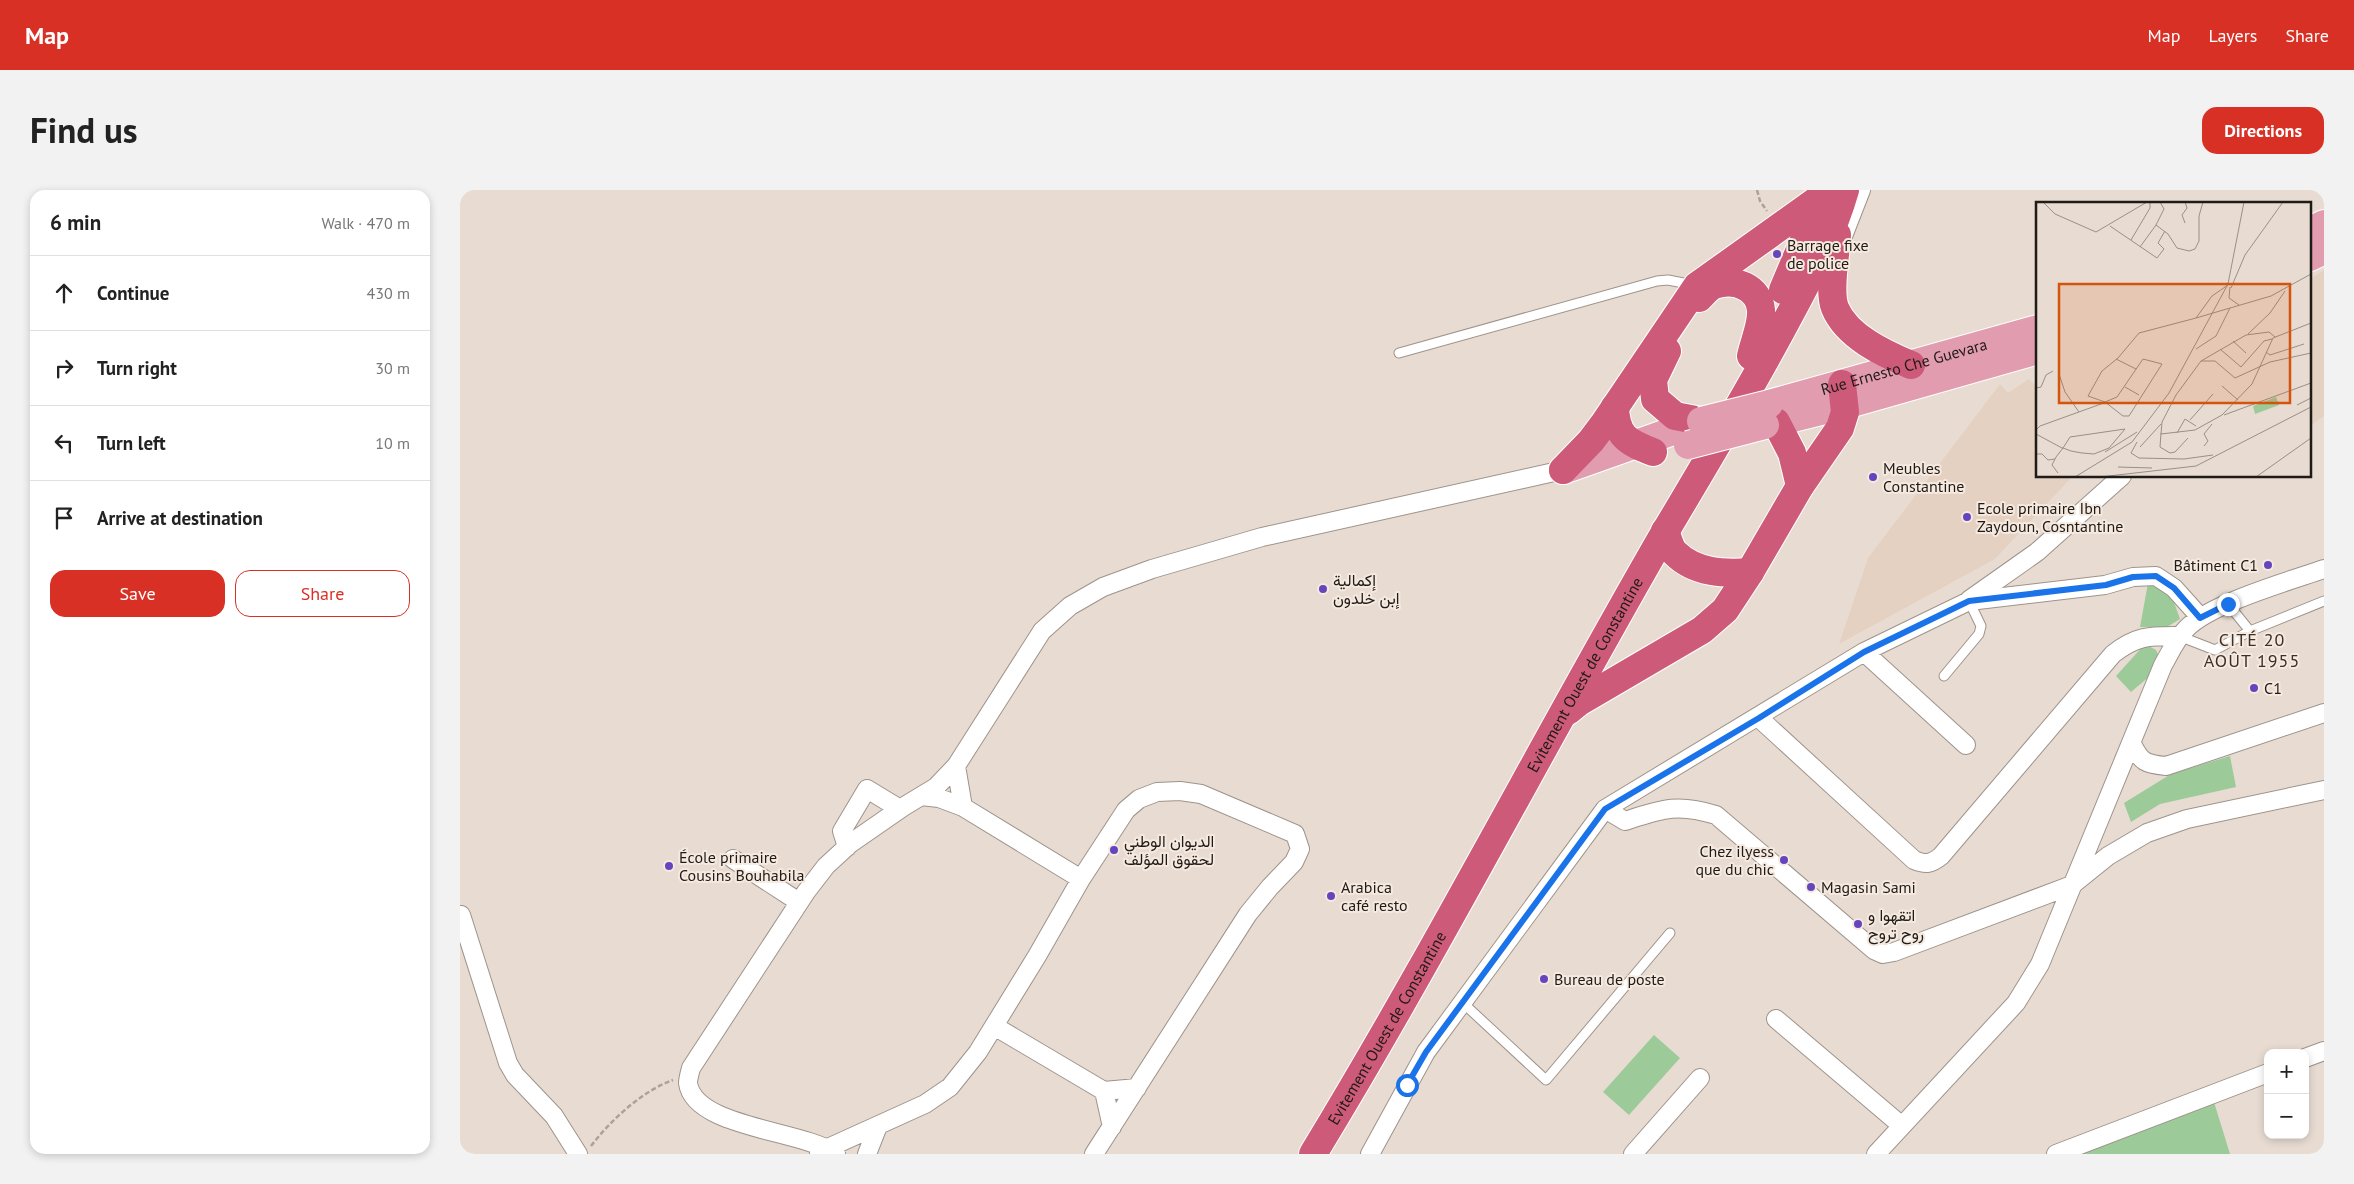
<!DOCTYPE html>
<meta charset="utf-8">
<style>
body{margin:0;font-family:"PT Sans",Vazirmatn,sans-serif;background:#f2f2f2;color:#222}
.controls{position:absolute;right:15px;bottom:15px;display:grid;overflow:hidden;border-radius:10px;box-shadow:0 2px 8px #0003}
.controls button{width:45px;height:45px;display:grid;place-items:center;padding:0;border:0;border-bottom:1px solid #e0e0e0;background:#fff;color:#222;font:25px sans-serif}
.stop{position:absolute;width:15px;height:15px;margin:-11px;border:4px solid #1a73e8;border-radius:50%;background:#fff}
.stop.end{background:#1a73e8;border-color:#fff;box-shadow:0 1px 5px #0008}
.list{margin:0;padding:0;list-style:none}
h2{display:flex;justify-content:space-between;align-items:center;height:65px;margin:0;padding:0 20px;font-size:21px}
h2 small{font-size:16px;font-weight:400;color:#767676}
.list li{display:grid;grid-template-columns:32px 1fr auto;gap:15px;align-items:center;box-sizing:border-box;height:75px;padding:0 20px;border-top:1px solid #e0e0e0}
.list b{display:block;font-size:19px;white-space:nowrap}
.list em{font-size:16px;font-style:normal;color:#767676}
.actions{display:flex;gap:10px;padding:15px 20px}
.actions a{flex:1;padding:11px 0;border:1px solid #d93025;border-radius:15px;text-align:center;font-size:18px;color:#d93025}
.actions .main{background:#d93025;color:#fff}
.icon{flex:none;width:28px;height:28px;fill:none;stroke:currentColor;stroke-width:2;stroke-linecap:round;stroke-linejoin:round}
.map{position:relative;flex:none;width:1864px;height:964px;overflow:hidden;border-radius:15px}
header{display:flex;align-items:center;gap:30px;box-sizing:border-box;height:70px;padding:0 25px;background:#d93025;color:#fff}
header strong{font-size:24px}
nav{display:flex;gap:28px;margin-inline-start:auto;font-size:18px}
.intro{display:flex;align-items:center;justify-content:space-between;box-sizing:border-box;height:120px;padding:0 30px}
h1{margin:0;font-size:35px}
.button{padding:12px 22px;border-radius:15px;background:#d93025;color:#fff;font-size:18px;font-weight:700}
main{display:flex;gap:30px;padding:0 30px}
aside{flex:1;background:#fff;border-radius:15px;box-shadow:0 2px 8px #0003}
.map>svg:first-child{display:block}
.education{fill:#e5d1c2}
.green{fill:#9cca99}
.lines{fill:none;stroke-linecap:round;stroke-linejoin:round}
.lane-casing{stroke:#9e938a;stroke-width:11}
.street-casing{stroke:#9e938a;stroke-width:20}
.primary-casing{stroke:#fff;stroke-width:30}
.highway-casing{stroke:#fff;stroke-width:30}
.path{stroke:#aba299;stroke-width:2.5;stroke-dasharray:5 2.5;stroke-linecap:butt}
.lane{stroke:#fff;stroke-width:9}
.street{stroke:#fff;stroke-width:18}
.primary{stroke:#e29caf;stroke-width:28}
.highway{stroke:#ce5a7a;stroke-width:28}
.primary-bridge-casing{stroke:#fff;stroke-width:30;stroke-linecap:butt}
.primary-bridge{stroke:#e29caf;stroke-width:28}
.route{stroke:#1a73e8;stroke-width:6}
.poi-dot{fill:#6445be;stroke:#f6e9df;stroke-width:2}
.labels{text-anchor:middle;dominant-baseline:central;stroke-width:4;stroke-linejoin:round;paint-order:stroke}
.poi-label{font-size:16px;fill:#1f1b17;stroke:#f6e9df;text-anchor:start}
.street-label{font-size:16px;fill:#1f1b17;stroke:#f6e9df}
.neighbourhood-label{font-size:18px;letter-spacing:1px;fill:#3a3129;stroke:#f6e9df}
.inset-road{fill:none;stroke:#988f87;stroke-width:1}
.view{fill:#d4530d;fill-opacity:0.15;stroke:#d4530d;stroke-width:2.5}
.inset-edge{fill:none;stroke:#1f1b17;stroke-width:2.5}
</style>
<header>
<strong>Map</strong>
<nav><a>Map</a><a>Layers</a><a>Share</a></nav>
</header>
<div class="intro"><h1>Find us</h1><a class="button">Directions</a></div>
<main>
<aside>
<h2>6 min<small>Walk · 470 m</small></h2>
<ul class="list">
<li><svg class="icon" aria-label="ahead" viewBox="0 0 24 24"><path d="M12 20V5M6 11l6-6 6 6"/></svg><div><b>Continue</b></div><em>430 m</em></li>
<li><svg class="icon" aria-label="right" viewBox="0 0 24 24"><path d="M7 20v-9h11M14 6l5 5-5 5"/></svg><div><b>Turn right</b></div><em>30 m</em></li>
<li><svg class="icon" aria-label="left" viewBox="0 0 24 24"><path d="M17 20v-9H6M10 6l-5 5 5 5"/></svg><div><b>Turn left</b></div><em>10 m</em></li>
<li><svg class="icon" aria-label="arrive" viewBox="0 0 24 24"><path d="M6 21V4h12l-3 4 3 4H6"/></svg><div><b>Arrive at destination</b></div></li>
</ul>
<div class="actions"><a class="main">Save</a><a>Share</a></div>
</aside>
<div class="map">
<svg width="1864" height="964" viewBox="0 0 1864 964">
<rect width="100%" height="100%" fill="#e8dcd2"/>
<!-- education -->
<path class="education" d="M1864,80V226L1850,236V89Z
M1569,189L1578,198V286H1613L1535,369L1379,454L1408,368L1540,194L1548,203Z"/>
<!-- green -->
<path class="green" d="M1688,393L1710,401L1720,429L1707,437H1680Z
M1685,454L1696,460L1703,475L1671,502L1656,486Z
M1770,566L1776,597L1700,614L1671,632L1664,613L1711,584Z
M1194,845L1220,868L1169,925L1143,902Z
M1754,912L1770,964H1617Z"/>
<g class="lines">
<!-- lane casing -->
<g class="lane-casing">
<path id="lane" d="M939,163L1197,91L1208,90L1234,95
M1768,414L1790,441L1864,411
M1719,446L1755,460L1790,441
M1484,486L1519,444L1521,436L1509,411
M1003,813L1086,890L1210,743"/>
</g>
<!-- street casing -->
<g class="street-casing">
<path id="street" d="M1378,59L1401,0
M1509,410L1577,362L1662,286
M1404,462L1506,555
M1299,528L1454,670C1466,675 1471,674 1481,666L1653,464C1677,445 1690,446 1719,446
M1672,554C1681,572 1685,574 1706,576L1864,523
M496,576L503,617
M461,606L479,608L503,617L621,689
M1145,619L1165,631C1202,619 1217,613 1256,625L1414,760L1423,764L1434,762L1612,695L1648,666L1687,643L1727,629L1864,600
M387,657L382,641L407,599L440,619
M273,669L339,712
M1,725L48,873L55,885L94,926L118,964
M1316,829L1442,936
M534,836L644,901
M1845,868L1864,861
M652,937L644,901L677,898
M359,962L465,914L490,897L518,862L577,766L621,689L666,620L679,609L697,602L720,601L741,604L835,644L840,659L834,672L810,697L788,724L634,964
M376,964C343,940 234,938 228,893C228,889 230,882 231,878L346,702L366,676L391,653L443,617L476,597L496,576L582,441L610,416L643,397L692,379L802,347L1103,280
M407,964L418,936
M910,964L966,862L1145,619L1404,462L1509,411L1645,395L1673,387L1696,386L1714,398L1740,427
M1173,964L1240,888
M1416,964L1556,813L1580,774L1703,475C1710,463 1716,449 1726,439C1749,414 1829,391 1864,379
M1596,964L1808,883"/>
</g>
<!-- primary casing -->
<g class="primary-casing">
<g id="primary">
<path d="M1850,41L1864,34"/>
<path d="M1850,67L1864,60"/>
<path id="s1" d="M1309,214L1578,139"/>
<path d="M1305,235L1385,215L1578,160"/>
<path d="M1103,280L1241,231"/>
</g>
</g>
<!-- highway casing -->
<g class="highway-casing">
<g id="highway">
<path d="M1377,45C1376,65 1368,100 1375,118C1387,147 1425,164 1451,175"/>
<path d="M1323,100L1365,0"/>
<path d="M1239,108C1243,104 1249,97 1254,95C1275,88 1299,97 1301,120C1302,134 1294,152 1291,166"/>
<path d="M1207,161L1193,190L1195,209L1215,226L1241,231"/>
<path d="M1155,217C1156,246 1167,252 1193,262"/>
<path d="M1316,232L1332,263L1340,296"/>
<path d="M1103,280L1131,251L1143,235L1237,96L1363,6"/>
<path d="M1205,341C1208,348 1210,358 1215,363C1235,383 1264,384 1290,382"/>
<path d="M1108,521L1119,512L1242,440L1265,420L1290,382L1340,296L1380,238L1385,222L1382,194"/>
<path id="s2" d="M853,964C977,760 1086,548 1205,342C1247,271 1290,200 1329,126C1351,85 1372,45 1385,0"/>
</g>
</g>
<!-- path -->
<path class="path" d="M1297,0L1300,11L1307,21
M131,956C151,930 182,901 213,890"/>
<!-- lane -->
<use href="#lane" class="lane"/>
<!-- street -->
<use href="#street" class="street"/>
<!-- primary -->
<use href="#primary" class="primary"/>
<!-- highway -->
<use href="#highway" class="highway"/>
<!-- primary-bridge casing -->
<g class="primary-bridge-casing">
<path id="primary-bridge" d="M1241,231L1309,214
M1228,255L1305,235"/>
</g>
<!-- primary-bridge -->
<use href="#primary-bridge" class="primary-bridge"/>
</g>
<g class="lines">
<!-- route -->
<path class="route" d="M947,895L966,862L1145,619L1299,528L1404,462L1509,411L1646,395L1673,387L1696,386L1714,398L1740,428L1768,414"/>
</g>
<!-- markers -->
<g class="poi-dot">
<circle cx="1317" cy="64" r="5"/>
<circle cx="1413" cy="287" r="5"/>
<circle cx="1507" cy="327" r="5"/>
<circle cx="1808" cy="375" r="5"/>
<circle cx="863" cy="399" r="5"/>
<circle cx="1794" cy="498" r="5"/>
<circle cx="654" cy="660" r="5"/>
<circle cx="1324" cy="670" r="5"/>
<circle cx="209" cy="676" r="5"/>
<circle cx="1351" cy="697" r="5"/>
<circle cx="871" cy="706" r="5"/>
<circle cx="1398" cy="734" r="5"/>
<circle cx="1084" cy="789" r="5"/>
</g>
<g class="labels">
<!-- poi labels -->
<g class="poi-label">
<text x="1327" y="55">Barrage fixe<tspan x="1327" dy="18">de police</tspan></text>
<text x="1423" y="278">Meubles<tspan x="1423" dy="18">Constantine</tspan></text>
<text x="1517" y="318">Ecole primaire Ibn<tspan x="1517" dy="18">Zaydoun, Cosntantine</tspan></text>
<text x="1798" y="375" text-anchor="end">Bâtiment C1</text>
<text x="873" y="390">إكمالية<tspan x="873" dy="18">إبن خلدون</tspan></text>
<text x="1804" y="498">C1</text>
<text x="664" y="651">الديوان الوطني<tspan x="664" dy="18">لحقوق المؤلف</tspan></text>
<text x="1314" y="661" text-anchor="end">Chez ilyess<tspan x="1314" dy="18">que du chic</tspan></text>
<text x="219" y="667">École primaire<tspan x="219" dy="18">Cousins Bouhabila</tspan></text>
<text x="881" y="697">Arabica<tspan x="881" dy="18">café resto</tspan></text>
<text x="1361" y="697">Magasin Sami</text>
<text x="1408" y="725">اتقهوا و<tspan x="1408" dy="18">روح تروح</tspan></text>
<text x="1094" y="789">Bureau de poste</text>
</g>
<!-- street labels -->
<g class="street-label">
<text stroke="none"><textPath href="#s1" startOffset="140">Rue Ernesto Che Guevara</textPath></text>
<text stroke="none"><textPath href="#s2" startOffset="551">Evitement Ouest de Constantine</textPath></text>
<text stroke="none"><textPath href="#s2" startOffset="146">Evitement Ouest de Constantine</textPath></text>
</g>
<!-- neighbourhood labels -->
<g class="neighbourhood-label">
<text x="1792" y="449">CITÉ 20<tspan x="1792" dy="21">AOÛT 1955</tspan></text>
</g>
</g>
<!-- overview -->
<g transform="translate(1576 12)">
<rect width="275" height="275" fill="#e8dcd2"/>
<path d="M240,195L243,203L219,212L217,204Z" fill="#9cca99"/>
<path class="inset-road" d="M7,0L19,12L60,30L111,0M124,0L128,7L120,23L132,32L141,46L153,49L159,47L163,39V14L167,0M149,21L146,13L151,6L149,0M74,24L121,56L128,47L122,41L129,29M95,38L114,6V0M104,45L120,23M194,85L193,96L203,103M195,86L209,53L247,0M160,116L235,94L275,72M160,116L176,94L192,83M212,132L234,111L249,89M239,135L233,130L210,133L165,159L140,193L126,220L125,232L159,228L186,213L216,182L237,136L275,121M197,139L210,151M160,147L180,134L194,106M184,147L205,165L228,139L236,137M230,150L234,153L268,142M80,157L100,167M165,159H179L199,176L234,160L275,151M23,172L29,190L43,210M186,184L202,198M89,185L103,193M0,186L5,185L10,173L17,169M261,203L275,196M188,213L275,181M154,218L177,192M0,228L4,224L65,202L69,200L81,195L107,157L126,162L93,214H87L69,200L52,194L66,169L82,156L103,131L160,116M125,231L124,245L134,251L139,250L152,236M141,231L149,217L160,224M0,232L26,246H27L35,249L46,251L58,252L73,246L89,227L34,235L27,246L20,255L16,263L22,271M101,240L95,251L103,256L148,257L177,253M168,244L172,239L168,232L176,222M104,245L125,222M69,250L101,230M0,252H6L12,258L19,257M82,265L116,266M39,275L96,240L133,191L192,82L208,0M64,275L160,264L275,205M220,275L275,236"/>
<path class="view" d="M23,82H254V201H23Z"/>
<rect width="275" height="275" class="inset-edge"/>
</g>
</svg>
<div class="controls">
<button>+</button>
<button>−</button>
</div>
<div class="stop" style="left:947px;top:895px"></div>
<div class="stop end" style="left:1768px;top:414px"></div>
</div>
</main>
